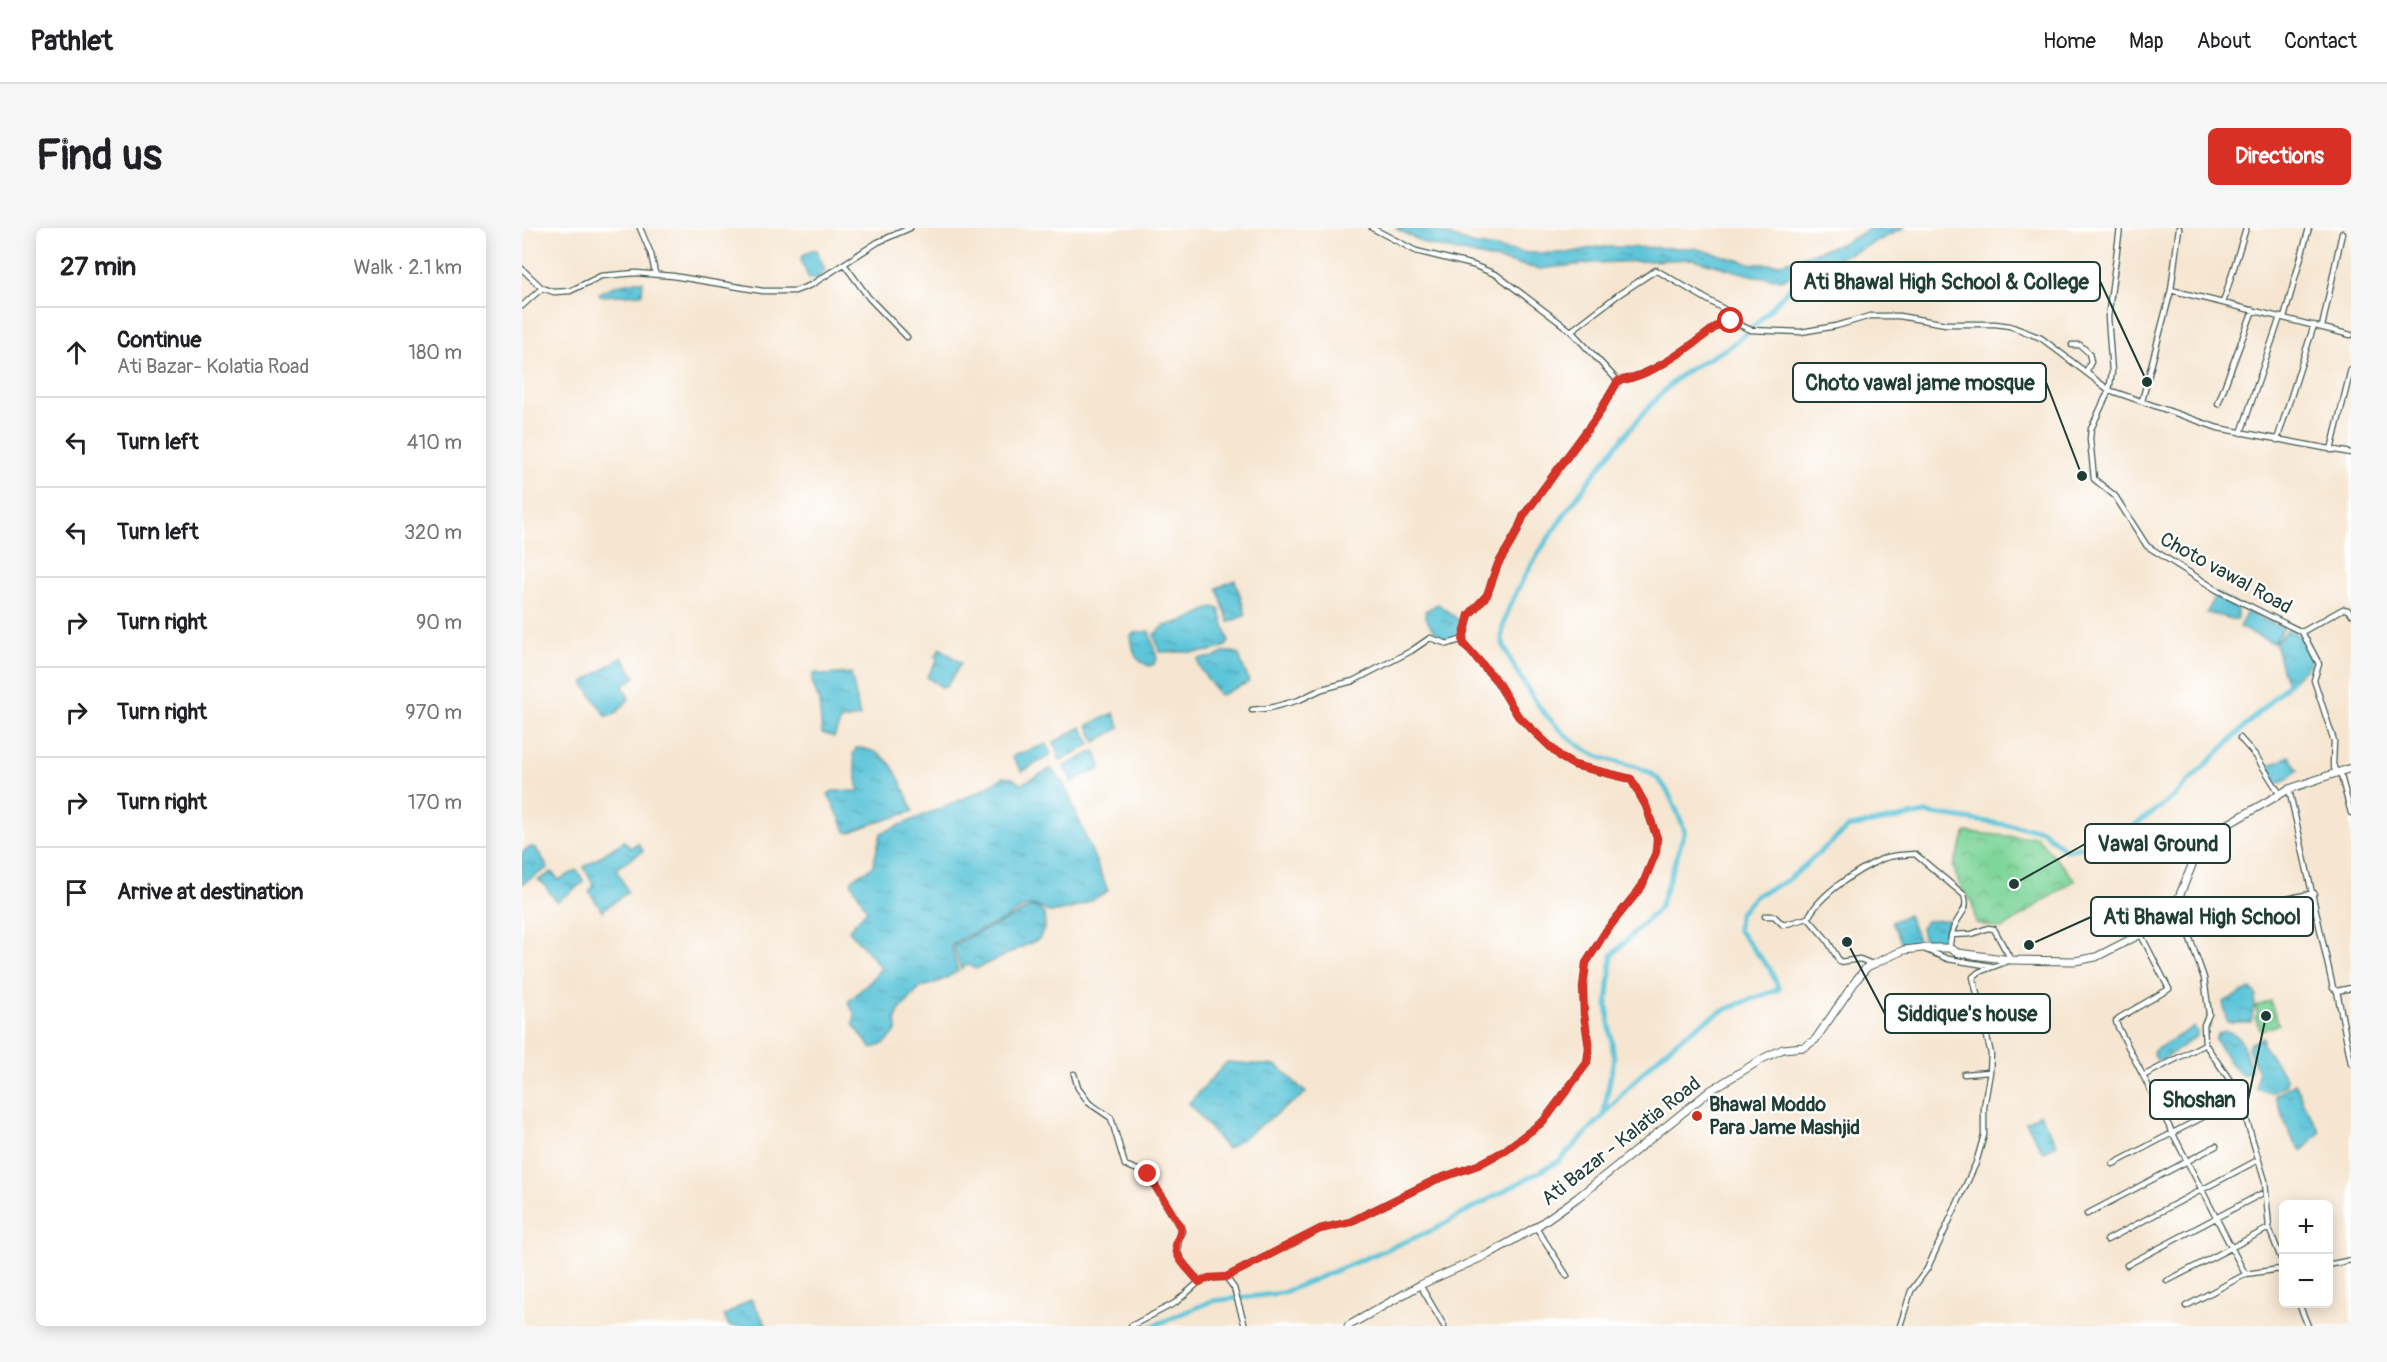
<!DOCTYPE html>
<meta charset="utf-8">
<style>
body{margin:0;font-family:Pangolin,sans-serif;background:#f6f6f6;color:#202124}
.controls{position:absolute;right:18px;bottom:18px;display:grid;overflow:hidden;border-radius:9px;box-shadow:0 3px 15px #0003}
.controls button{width:54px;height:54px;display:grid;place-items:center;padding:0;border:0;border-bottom:2px solid #e0e0e0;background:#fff;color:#202124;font:30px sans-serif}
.stop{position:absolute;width:18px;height:18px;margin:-14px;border:4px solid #d93025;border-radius:50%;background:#fff}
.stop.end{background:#d93025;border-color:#fff;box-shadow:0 2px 6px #0008}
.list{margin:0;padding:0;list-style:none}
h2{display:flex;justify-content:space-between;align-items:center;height:78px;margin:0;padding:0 24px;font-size:26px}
h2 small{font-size:20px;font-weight:400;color:#757577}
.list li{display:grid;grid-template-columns:39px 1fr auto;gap:18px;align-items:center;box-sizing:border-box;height:90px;padding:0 24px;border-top:2px solid #e0e0e0}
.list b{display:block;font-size:22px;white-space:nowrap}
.list p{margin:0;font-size:20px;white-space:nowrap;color:#757577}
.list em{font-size:20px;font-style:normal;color:#757577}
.icon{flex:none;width:33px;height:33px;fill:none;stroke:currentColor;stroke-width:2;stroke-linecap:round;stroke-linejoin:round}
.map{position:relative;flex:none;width:1829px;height:1098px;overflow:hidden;border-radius:9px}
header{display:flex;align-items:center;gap:36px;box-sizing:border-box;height:84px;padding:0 30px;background:#fff;border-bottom:2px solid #e0e0e0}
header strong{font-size:28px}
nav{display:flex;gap:33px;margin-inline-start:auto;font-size:21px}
.intro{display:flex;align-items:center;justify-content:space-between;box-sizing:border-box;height:144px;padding:0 36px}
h1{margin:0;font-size:42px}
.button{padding:15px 27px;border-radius:9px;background:#d93025;color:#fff;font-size:21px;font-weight:700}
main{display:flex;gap:36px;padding:0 36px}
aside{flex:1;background:#fff;border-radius:9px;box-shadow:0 3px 15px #0003}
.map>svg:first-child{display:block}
.cemetery{fill:url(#cemetery-stones);stroke:#4e8967;stroke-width:1.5}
.park{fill:url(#park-crowns);stroke:#4e8967;stroke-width:1.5}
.water{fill:url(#water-ripples);stroke:#3e8186;stroke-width:1.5}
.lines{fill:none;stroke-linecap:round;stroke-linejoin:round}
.canal{stroke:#5dc5d9;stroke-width:5}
.street-casing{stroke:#3f564c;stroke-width:7}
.secondary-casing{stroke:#3f564c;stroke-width:9}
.street{stroke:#fff;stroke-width:4.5}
.secondary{stroke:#fff;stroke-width:7}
.route{stroke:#d93025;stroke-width:8}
.poi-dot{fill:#c8321e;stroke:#fff;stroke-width:2}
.labels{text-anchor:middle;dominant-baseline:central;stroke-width:4.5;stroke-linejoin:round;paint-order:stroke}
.street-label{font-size:20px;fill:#1f3d34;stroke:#fff}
.poi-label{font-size:20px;font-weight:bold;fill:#1f3d34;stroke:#fff;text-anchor:start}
.leader{fill:none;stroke:#1f3d34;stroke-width:2}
.callout-dot{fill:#1f3d34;stroke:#fff;stroke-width:2}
.callout{fill:#fff;stroke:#1f3d34;stroke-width:2}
.callout-label{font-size:21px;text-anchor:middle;font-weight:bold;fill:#1f3d34}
</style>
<header>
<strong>Pathlet</strong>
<nav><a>Home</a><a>Map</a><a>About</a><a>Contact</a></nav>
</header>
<div class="intro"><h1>Find us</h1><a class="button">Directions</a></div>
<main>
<aside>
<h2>27 min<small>Walk · 2.1 km</small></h2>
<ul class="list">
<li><svg class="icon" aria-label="ahead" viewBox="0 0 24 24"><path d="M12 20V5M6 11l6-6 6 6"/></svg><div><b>Continue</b><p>Ati Bazar- Kolatia Road</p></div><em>180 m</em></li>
<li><svg class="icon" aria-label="left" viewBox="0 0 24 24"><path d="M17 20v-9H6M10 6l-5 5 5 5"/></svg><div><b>Turn left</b></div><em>410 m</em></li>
<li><svg class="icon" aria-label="left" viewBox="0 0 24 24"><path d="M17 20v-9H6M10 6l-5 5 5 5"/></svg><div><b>Turn left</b></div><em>320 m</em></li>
<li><svg class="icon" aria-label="right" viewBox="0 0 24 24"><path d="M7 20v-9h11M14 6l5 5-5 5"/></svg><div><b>Turn right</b></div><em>90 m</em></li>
<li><svg class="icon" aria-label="right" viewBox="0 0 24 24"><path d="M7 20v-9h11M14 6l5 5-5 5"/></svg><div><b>Turn right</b></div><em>970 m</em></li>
<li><svg class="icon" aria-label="right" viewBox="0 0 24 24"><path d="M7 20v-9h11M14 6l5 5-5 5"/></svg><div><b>Turn right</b></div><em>170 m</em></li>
<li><svg class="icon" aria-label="arrive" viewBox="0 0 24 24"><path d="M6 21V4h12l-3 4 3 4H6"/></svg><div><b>Arrive at destination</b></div></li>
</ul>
</aside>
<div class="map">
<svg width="1829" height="1098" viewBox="0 0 1829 1098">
<defs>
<pattern id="cemetery-stones" width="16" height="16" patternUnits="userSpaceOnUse" patternTransform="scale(1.5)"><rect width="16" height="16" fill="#7ed59a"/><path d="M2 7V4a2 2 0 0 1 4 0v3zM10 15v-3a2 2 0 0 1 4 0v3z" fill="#67ae7e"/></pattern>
<pattern id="park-crowns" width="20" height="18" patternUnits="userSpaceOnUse" patternTransform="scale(1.5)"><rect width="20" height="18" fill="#7ed59a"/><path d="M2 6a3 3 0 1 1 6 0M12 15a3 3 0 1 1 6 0" fill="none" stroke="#67ae7e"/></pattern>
<pattern id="water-ripples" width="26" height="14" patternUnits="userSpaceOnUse" patternTransform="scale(1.5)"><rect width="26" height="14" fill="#5dc5d9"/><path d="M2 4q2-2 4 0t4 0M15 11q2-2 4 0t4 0" fill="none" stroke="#4ca1b1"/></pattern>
</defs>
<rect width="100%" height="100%" fill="#fff"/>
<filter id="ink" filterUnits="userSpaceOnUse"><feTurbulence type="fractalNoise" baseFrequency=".0167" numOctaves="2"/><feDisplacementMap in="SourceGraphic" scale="12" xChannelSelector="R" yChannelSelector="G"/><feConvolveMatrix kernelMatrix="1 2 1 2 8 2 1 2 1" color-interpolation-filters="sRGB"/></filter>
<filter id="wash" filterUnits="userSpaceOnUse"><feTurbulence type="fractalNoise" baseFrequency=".008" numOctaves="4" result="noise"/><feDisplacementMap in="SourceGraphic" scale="24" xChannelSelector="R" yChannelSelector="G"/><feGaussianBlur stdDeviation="1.35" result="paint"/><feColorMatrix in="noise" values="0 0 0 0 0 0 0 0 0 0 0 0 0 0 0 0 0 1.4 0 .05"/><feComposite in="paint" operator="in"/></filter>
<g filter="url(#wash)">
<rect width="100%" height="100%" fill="#f6e6d1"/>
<!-- cemetery -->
<path class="cemetery" d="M1748,773L1757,796L1739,803L1733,789L1736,787L1733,779Z"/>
<!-- park -->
<path class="park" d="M1444,604L1495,609L1514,608L1553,652L1480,701L1454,695L1450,674L1439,660L1431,639Z"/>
<!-- water -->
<path class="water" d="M873,0H909L949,16L1006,25H1046L1075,19L1172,20L1231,36H1257L1324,14L1349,0H1382L1337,22L1259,52L1228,47L1171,31L1072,35L1017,41L904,16Z
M289,22H295L303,42L296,50L287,51L279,32L281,27Z
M115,53H121L120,66L78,68L77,65L95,57Z
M713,352L724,387L707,394L695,360Z
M1694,365L1715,377V392L1685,385Z
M916,376L942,396L941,404L936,411C919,413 905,401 903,383Z
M691,379L697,381L707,413L705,417C682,429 661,422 637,424L632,406L643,398L667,391Z
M1725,384L1762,400L1751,415L1717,399Z
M1767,401L1784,413L1789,435L1766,457C1760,447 1757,427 1753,414Z
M627,403L635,431L632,436L628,438C612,433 611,424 609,408L612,405Z
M418,420L439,435L425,458L421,460L405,449L415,433L414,428Z
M703,424H713L717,427L727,454L699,467L696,466C690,454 675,442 676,431L693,429Z
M100,429L113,449L101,458L107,471L92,487L84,488L61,455Z
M295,445L301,447L329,445L338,489L319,492L312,509L300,505L297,473L290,453L291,446Z
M592,485L598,500L573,514L566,497Z
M559,499L569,516C566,518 543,530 538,532L532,514Z
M525,516L529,527L503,542L500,543L490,529L493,527Z
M334,520C372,521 378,554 391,583C369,591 348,595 327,605L324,603L306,566L311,563H337L331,527Z
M573,523L579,538L577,542L556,550L550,555L542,538Z
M1767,528L1776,542L1760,555H1753L1745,539Z
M529,541L542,556L586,663C571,673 548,684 529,684C522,684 516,677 507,678C498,679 488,689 479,693C462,702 444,705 429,718L436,743L419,753L398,760L377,783L374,790L375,802C368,811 361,819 349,820L331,796L333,786L326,774L349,753L359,740L327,702L345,682L329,654C334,644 345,646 351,638L359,605L450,567L482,549L490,550L499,556Z
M102,613L108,620L116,615L121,623L94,641L106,664L80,683L67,663L72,658L62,639Z
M9,619L14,620L26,640L0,656V624Z
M55,642L62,654L35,674L21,655L16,652L30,644L37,652Z
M509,679L515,680L522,686L523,699L517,711L454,741L445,736L439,741L431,718L450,707L473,698Z
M1386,687L1397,714L1380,716L1370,694Z
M1427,692L1419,716L1401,710L1399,699L1404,693Z
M1728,761L1732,763L1734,768L1729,794H1705L1701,774Z
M1671,799L1675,802V808L1639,833L1635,832L1631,824L1633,822Z
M1703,803C1721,804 1724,827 1729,842L1727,845L1720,847L1708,835L1693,811L1696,806Z
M1741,810V817L1765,851L1763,857L1748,865L1734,860L1736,844L1726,820L1727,816Z
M705,834L756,838L784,865L705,921L667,875Z
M1773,855L1781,874L1798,904L1780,923C1765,909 1761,885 1753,867Z
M1518,886L1535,916L1521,924L1504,894Z
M229,1071L245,1098H207L202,1088Z"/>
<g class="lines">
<!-- canal -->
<path class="canal" d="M1082,887C1116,848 1150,810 1197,785C1215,775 1237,769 1257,761L1248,741L1216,702L1217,686L1233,668L1266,652L1327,599L1404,585L1520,602L1543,622L1587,615L1648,572L1770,452
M631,1098L690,1073L760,1065L911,1002L1037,933L1081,888L1092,830L1085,777L1090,727L1138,679L1163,603C1157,589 1151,571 1142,558C1128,537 1100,537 1078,529C1055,520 1034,499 1019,481C1010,469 980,422 980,409C978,358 1117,181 1159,147C1176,134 1197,127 1214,114C1241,92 1262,65 1286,39"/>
</g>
</g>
<g filter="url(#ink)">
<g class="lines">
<!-- street casing -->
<g class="street-casing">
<path id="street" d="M118,0L129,26L133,45
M850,0L894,23L951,37L975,47L1049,103L1096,153C1134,147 1168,117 1199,95L1209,93L1229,102L1279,104L1314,98L1348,88H1377L1424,96H1473L1488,98L1519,110L1587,162L1696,200L1829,225
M1598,0L1586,89L1590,144L1587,162L1569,201L1568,211L1572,251L1593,268L1625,318L1695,362L1780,404L1797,436L1792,452L1812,513L1811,536L1814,545
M322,36L347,70L385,109
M0,41L20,60L32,64L48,63L79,48L114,45L151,48L241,63H273L289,57L356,14L388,0
M1649,62L1829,107
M1701,75L1724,0
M0,78L20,60
M1762,90L1787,0
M1800,99L1820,5
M1049,103L1096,67L1134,42L1212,87L1209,93
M1550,117H1558L1567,125L1569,134L1564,144
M1620,173L1649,62L1657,0
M1696,176L1731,82
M1719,205L1758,89
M1755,212L1792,97
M1809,222L1829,141
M1780,404L1821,381L1826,382L1829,386
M730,482L748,480L777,472L800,461L831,453L889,423L908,410L926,416L941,411
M1718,510L1734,528L1758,566
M1818,544L1829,585
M1767,561L1811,760L1815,763L1829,760
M1652,681L1666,705L1682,750L1687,786L1682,797L1683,816L1716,864L1743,953L1747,1000L1762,1038
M1243,688H1252L1261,697L1286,690
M1660,694L1792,665
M1619,707L1647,761L1597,790L1594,793L1595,797L1721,1042L1724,1046L1758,1041L1762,1043
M1402,721L1426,731L1469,738
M1350,736L1338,731L1318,734L1305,712L1286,690C1298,666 1335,642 1360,631C1369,627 1382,627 1393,626L1442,667C1447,682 1439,684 1433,697C1429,704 1429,712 1427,720
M1815,763L1829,835
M552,846L556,860L567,875L589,890L603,937L626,946L660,1003C649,1030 661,1033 677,1054
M1442,846L1468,844
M1621,848L1683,816
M1591,936L1687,886
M1565,986L1694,918
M1014,999L1045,1048
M1585,1012L1736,932
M1605,1037L1739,966
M1806,1037L1829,1032
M1645,1053L1747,1000
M898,1057L922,1098
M1777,1076L1786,1098
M1664,1078L1724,1046
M609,1098L653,1075L677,1054L687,1050L704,1049
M723,1098L712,1060L704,1049L798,1001L828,994L913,952L956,937L982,923L1021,893L1065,835L1067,820L1062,786L1061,759L1064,735L1084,703L1120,658L1134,624L1135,610L1124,578L1109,551L1052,537L1040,530L996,488L974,453L942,416L941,411L947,387L965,367L976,336L994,306L1002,287L1074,190L1096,153
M1378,1098L1389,1063L1405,1041L1454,935L1462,907V879L1468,844L1469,826L1451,749L1457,744L1489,732L1472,701L1466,700L1450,706L1429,707"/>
</g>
<!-- secondary casing -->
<g class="secondary-casing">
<path id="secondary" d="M826,1098L898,1057L967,1026L1014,999L1055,970L1189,862L1242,830L1261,821L1282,819L1293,812L1335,751L1345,739L1382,722L1400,720H1427L1436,725L1489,732L1553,733L1574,729L1627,702L1652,681L1675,625L1689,606L1767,561L1829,540"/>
</g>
<!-- street -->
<use href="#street" class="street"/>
<!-- secondary -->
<use href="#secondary" class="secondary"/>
</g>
</g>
<g class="lines" filter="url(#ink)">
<!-- route -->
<path class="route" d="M626,946L658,998C660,1006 656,1009 654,1017C652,1030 670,1044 677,1054L687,1050L704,1049L798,1001L828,994L913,952L956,937L982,923L1022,893L1065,835L1067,820L1062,786L1061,759L1064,735L1084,703L1120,658L1134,624L1135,610L1124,578L1109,551L1052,537L1040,530L996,488L975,453L942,416L941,411L947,387L965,367L976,336L994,306L1002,287L1074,190L1096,153C1134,147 1168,118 1199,95L1209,93"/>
</g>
<!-- markers -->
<circle class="poi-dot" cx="1175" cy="888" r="6"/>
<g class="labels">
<!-- street labels -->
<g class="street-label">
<text transform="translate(1704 345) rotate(29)">Choto vawal Road</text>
<text transform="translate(1099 913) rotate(-38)">Ati Bazar - Kalatia Road</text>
</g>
<!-- poi labels -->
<g class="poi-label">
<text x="1187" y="876">Bhawal Moddo<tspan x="1187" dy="23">Para Jame Mashjid</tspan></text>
</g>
</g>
<!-- callouts -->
<path class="leader" d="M1625 154L1578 53M1560 248L1524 154M1492 656L1563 616M1507 717L1569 689M1325 714L1363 786M1744 788L1726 872"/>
<g class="callout-dot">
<circle cx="1625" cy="154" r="6"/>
<circle cx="1560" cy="248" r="6"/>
<circle cx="1492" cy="656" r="6"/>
<circle cx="1507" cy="717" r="6"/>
<circle cx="1325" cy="714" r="6"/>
<circle cx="1744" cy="788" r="6"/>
</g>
<g class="callout">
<rect x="1269" y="34" width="309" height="39" rx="6"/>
<rect x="1271" y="135" width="253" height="39" rx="6"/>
<rect x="1563" y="596" width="145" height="39" rx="6"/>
<rect x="1569" y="669" width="222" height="39" rx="6"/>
<rect x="1363" y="766" width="165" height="39" rx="6"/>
<rect x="1628" y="852" width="98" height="39" rx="6"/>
</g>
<g class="callout-label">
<text x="1424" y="61">Ati Bhawal High School &amp; College</text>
<text x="1398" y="162">Choto vawal jame mosque</text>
<text x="1636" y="623">Vawal Ground</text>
<text x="1680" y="696">Ati Bhawal High School</text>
<text x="1445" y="793">Siddique's house</text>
<text x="1677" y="879">Shoshan</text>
</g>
</svg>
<div class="controls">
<button>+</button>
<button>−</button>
</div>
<div class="stop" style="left:1209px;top:93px"></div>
<div class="stop end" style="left:626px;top:946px"></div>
</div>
</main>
